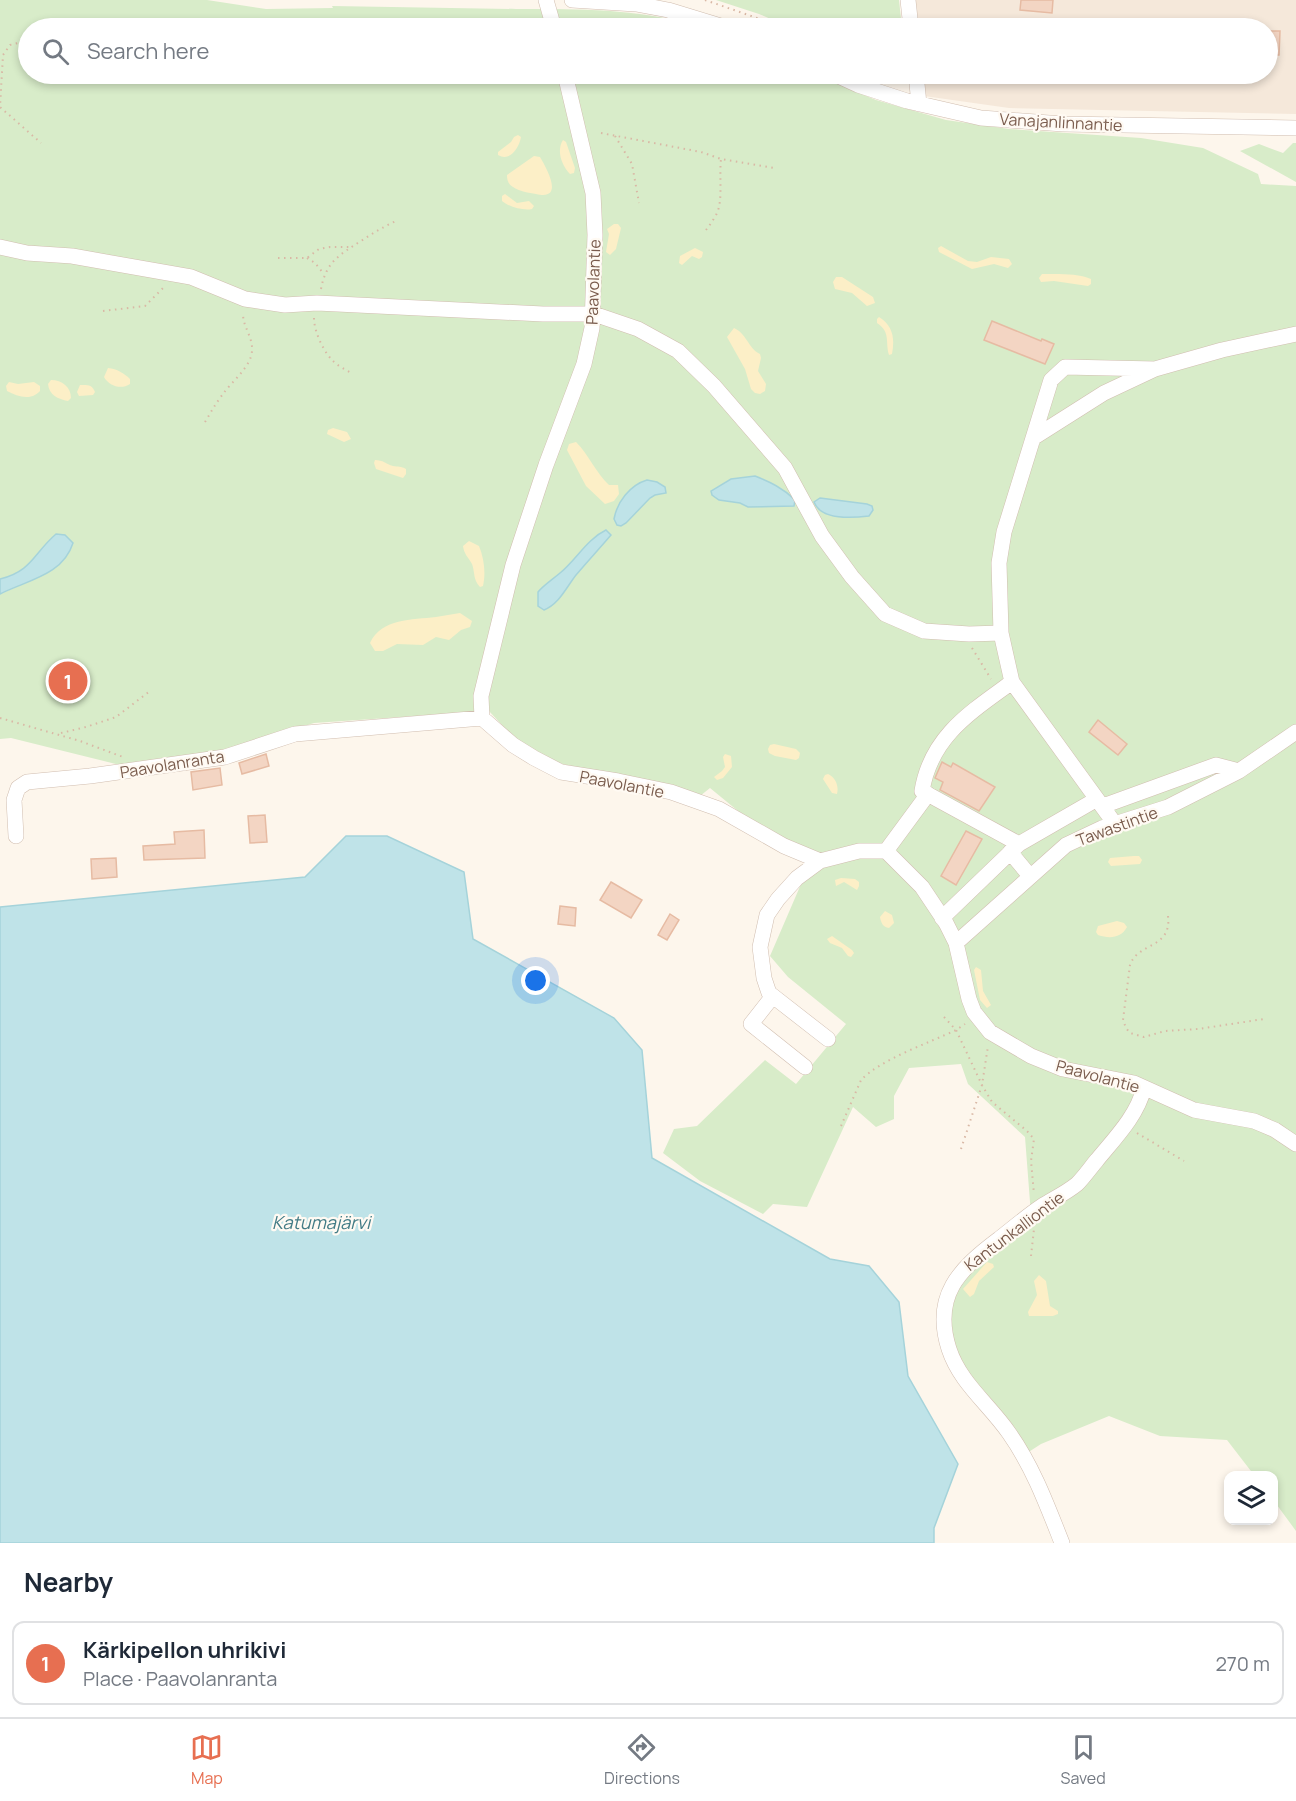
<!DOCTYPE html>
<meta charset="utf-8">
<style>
body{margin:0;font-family:Manrope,sans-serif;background:#f6f6f7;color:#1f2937}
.controls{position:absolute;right:18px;bottom:18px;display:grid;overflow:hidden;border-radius:12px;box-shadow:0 3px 9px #0003}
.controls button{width:54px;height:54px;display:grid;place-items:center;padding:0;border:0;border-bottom:2px solid #e0e1e3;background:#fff;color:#1f2937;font:30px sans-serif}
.you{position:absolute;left:536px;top:981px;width:21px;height:21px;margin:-15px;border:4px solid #fff;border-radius:50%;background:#1a73e8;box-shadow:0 0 0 9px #1a73e833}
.badge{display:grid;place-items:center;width:39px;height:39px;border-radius:50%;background:#e76f51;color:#fff;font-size:20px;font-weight:700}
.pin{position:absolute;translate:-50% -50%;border:3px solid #fff;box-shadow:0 2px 6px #0006}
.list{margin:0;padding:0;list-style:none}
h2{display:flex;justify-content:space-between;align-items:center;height:78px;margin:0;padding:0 24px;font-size:26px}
h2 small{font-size:20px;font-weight:400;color:#747a83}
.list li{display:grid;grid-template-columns:39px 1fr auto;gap:18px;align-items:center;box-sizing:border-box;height:84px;margin:0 12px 12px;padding:0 12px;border:2px solid #e0e1e3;border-radius:12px}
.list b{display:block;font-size:22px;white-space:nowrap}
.list p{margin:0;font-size:20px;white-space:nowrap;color:#747a83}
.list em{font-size:20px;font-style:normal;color:#747a83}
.icon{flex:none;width:33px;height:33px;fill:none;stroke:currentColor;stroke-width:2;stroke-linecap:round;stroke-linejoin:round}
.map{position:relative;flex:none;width:1296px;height:1543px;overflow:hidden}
.search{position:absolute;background:#fff;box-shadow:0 3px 9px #0003;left:18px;right:18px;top:18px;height:66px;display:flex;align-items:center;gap:15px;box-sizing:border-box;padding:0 21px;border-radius:33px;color:#747a83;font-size:22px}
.sheet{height:174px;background:#fff}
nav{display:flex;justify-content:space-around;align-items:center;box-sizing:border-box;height:84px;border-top:2px solid #e0e1e3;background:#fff;font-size:16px;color:#747a83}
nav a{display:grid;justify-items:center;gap:3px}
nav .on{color:#e76f51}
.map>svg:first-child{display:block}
.residential{fill:#f5e8da}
.green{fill:#d8ecc9}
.sand{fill:#fcefc7}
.water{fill:#bfe3e8;stroke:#a5d3da;stroke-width:1.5}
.building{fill:#f3d5c3;stroke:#e6bba3;stroke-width:1.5}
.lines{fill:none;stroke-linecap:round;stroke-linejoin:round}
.minor-casing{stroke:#d1beb0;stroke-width:16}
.path{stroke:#d9b8a5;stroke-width:2;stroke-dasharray:1.5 4.5;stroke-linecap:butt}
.minor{stroke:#fff;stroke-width:15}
.labels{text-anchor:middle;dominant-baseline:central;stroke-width:4.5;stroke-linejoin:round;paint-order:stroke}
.street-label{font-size:16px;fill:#7a5c4d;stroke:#fffaf3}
.water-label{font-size:18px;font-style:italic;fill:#437c86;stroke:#fffaf3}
</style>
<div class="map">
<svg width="1296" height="1543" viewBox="0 0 1296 1543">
<rect width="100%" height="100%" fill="#fdf6ec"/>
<!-- residential -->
<path class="residential" d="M914,0H1296V114L1009,108L924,96L922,74H1268V28H917Z"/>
<!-- green -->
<path class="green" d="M0,0H207L266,9L333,8L332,6C393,7 455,8 516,9C578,9 642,8 702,28H28V74H814L876,100L946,120L1009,129L1141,138L1203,148L1258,174L1261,184L1296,186V1531L1274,1501V1476L1254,1475L1227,1440L1160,1436L1109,1416L1041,1444L1024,1455L961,1369L947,1325L960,1275L1031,1215L1025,1137L968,1084L961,1064L909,1068L894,1096V1119L876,1127L853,1107L807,1207L773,1204L763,1214L700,1181L663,1153L674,1129L697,1126L765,1060L796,1084L846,1024L788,977L770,956L814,854L777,843L710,788L700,796L554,762L513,737L489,711L314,723L210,755L124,766L11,738L0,739V594L14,588L56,534C33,554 32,571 0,579Z
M716,0H899L902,28H792L759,14Z
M1293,143H1296V182L1240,151L1259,144L1283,153Z"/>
<!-- sand -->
<path class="sand" d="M518,135L521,137C519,148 510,162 498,155V152L511,142L514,137Z
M563,140L566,142L575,168L574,173L570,174C562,166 556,151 563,140Z
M534,156L540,157C547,169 565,201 536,194C529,193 519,191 513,187C508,184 507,180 507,175Z
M505,194L517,203L529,201L534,206L532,209C524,211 509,207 502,201V196Z
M614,224H618L621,228L616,249L610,255L606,252L609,234L607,229Z
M941,246L968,261L977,262L991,257L1009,259L1012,264L1008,268L994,264L972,269L939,252L938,248Z
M695,248L703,252L702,257L699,259L692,256L682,265L679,263L680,256Z
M1042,274C1058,274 1077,273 1091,279V284L1088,286L1054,281L1041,282L1039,278Z
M836,277H842L873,297L875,303L867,306L852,293L835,289L833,282Z
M879,317C893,326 895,338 892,354L889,355C885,342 891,332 877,323V319Z
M734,328C747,334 748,348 760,354L761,358L758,371L766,384L765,391L760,394L755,393L751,389L745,369L727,337Z
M108,368C117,369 124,373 130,379V384C121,390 109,386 104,377Z
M51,380C62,380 71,387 71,398L68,401C58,399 49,395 48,384Z
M9,382L18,384L34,382L40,386V391C31,401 18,397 7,391L6,386Z
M80,385C87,385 92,384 95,392L93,395L79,396L77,392Z
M333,428L347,432L351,439L344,442L327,434L328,430Z
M576,442C589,455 596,473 609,485H618L619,494L614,501L605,504L586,486L567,450L569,444Z
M375,460C383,460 386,464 393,466C398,467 401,466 406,469V474L403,478L376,469L374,463Z
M469,541L479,546C484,558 486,573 483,586L480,587C473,580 475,572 472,564C468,557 464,554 463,546Z
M460,613L472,621L470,627L461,630L449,640L436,637L423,645L397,644L383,651H375L370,643C382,618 412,620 436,617C444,616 452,614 460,613Z
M774,744L796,749L800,753L799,758L796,760L775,756L769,753L768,749L770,745Z
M725,754L731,756L732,767L723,778L717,780L714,777L722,771L725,767L723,757Z
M828,774C836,778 839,786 837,794L832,793L823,779L825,775Z
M1134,856H1139L1142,860L1140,864L1111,866L1108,862L1110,858Z
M841,878L855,879L859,882V886L857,890L844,882L836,886L835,880Z
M885,911L892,915L894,923L889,928C883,927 881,923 880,917Z
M1117,921L1124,923L1127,927C1121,938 1110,939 1098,935L1096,932L1098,926Z
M832,936L852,950L854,953L851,957L848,956L842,948L830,943L827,939Z
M976,967L981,970L983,991L991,1005L987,1008L980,1000L974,970Z
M987,1262L993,1264L994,1267L979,1281L974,1294L970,1297L963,1289Z
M1039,1275L1046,1281L1050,1306L1058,1311V1314L1053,1316H1029L1028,1312L1037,1295L1034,1281Z"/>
<!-- water -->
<path class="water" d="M755,476C770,482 783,488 795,500L794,506L748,507L740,503L719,500L712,495L711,491L731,479Z
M647,480L657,482L665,487L666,493L655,495L650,498L626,523L621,526L617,525L614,519C617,502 630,485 647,480Z
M820,498L867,504L872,506L873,510L869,516C853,518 821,521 814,502Z
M606,530L611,535C599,549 587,562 576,575C566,588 559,604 544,610L538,606V592C545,584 552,580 560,573C576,560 587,539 606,530Z
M56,534L65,535L73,543C63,575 28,580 0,594V579C32,571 33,554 56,534Z
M346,836H387L464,872L473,939L614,1018L642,1050L652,1158L830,1259L869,1266L899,1302L908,1376L958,1464L934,1528V1543H0V907L305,877Z"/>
<!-- building -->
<path class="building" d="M1021,0H1053L1052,13L1020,10Z
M1268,31H1280L1279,55H1268Z
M992,321L1041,341L1042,339L1054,344L1045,364L984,340Z
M1098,720L1127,744L1118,755L1089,732Z
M266,754L269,766L242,774L239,763Z
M942,762L951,767L953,763L995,787L979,811L940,790L943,782L935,778Z
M220,768L222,785L193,790L191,772Z
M265,815L267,842L250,843L248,816Z
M204,830L205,858L144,860L143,846L175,844L174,832Z
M966,831L982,839L956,885L941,876Z
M116,858L117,877L92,879L91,859Z
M611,882L642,900L631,918L600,900Z
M560,906L576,908L575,926L558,924Z
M670,914L679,920L667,940L658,935Z"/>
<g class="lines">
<!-- minor casing -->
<g class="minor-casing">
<path id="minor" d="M546,0L554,28
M572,0L636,4L668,10L727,28
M908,0L911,28
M565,74L593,193L595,235L592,328L584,364L546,465L513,565L481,696L482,718L513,745L534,758L561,772L618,781L671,792L719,809L784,846L820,861L859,851H886L922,887L946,923L956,943L969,999L974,1012L990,1032L1031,1056L1063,1069L1134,1083L1194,1110L1254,1121L1275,1130L1296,1144
M834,74L858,85L907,101L981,118L1063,124L1296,128
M916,74L919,104
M0,247L27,253L72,256L191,277L245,299L285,305L317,303L543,314H594L638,329L678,351L714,386L785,468L822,536L852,577L885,614L924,631L969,634L1001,633
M1033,438L1104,393L1155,369L1222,350L1296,334
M1012,682C971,712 931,736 922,791L1019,844L1097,799
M1103,806L1216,765L1239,771
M1115,824L1012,682L1001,633L999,563L1004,532L1051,380L1065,367L1155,369
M16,836L14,800L18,788L27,782L90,776L225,757L295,734L482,718
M886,851L928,794
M1010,852L1030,876
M820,861L797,878L778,899L767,915L760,947L764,978L769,993L828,1039
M942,918L1019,844
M956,943L1066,845L1102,828L1168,807L1239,771L1296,732
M773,996L751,1024L805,1067
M1062,1543C1047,1505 1033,1467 1009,1433C989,1404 960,1383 949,1349C932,1296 959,1269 999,1239C1013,1228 1027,1216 1042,1206C1053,1199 1066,1193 1077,1184C1084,1177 1091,1167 1097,1160C1115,1138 1137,1116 1144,1088"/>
</g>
<!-- path -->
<path class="path" d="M705,0L786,28
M28,48L18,43L10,45L3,55L0,107L41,143
M894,74L903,77
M601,133L701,152L721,159L774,168
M615,136L632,164L639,203
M706,230C710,225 714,219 717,213C723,200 719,176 721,159
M278,258H307L319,249L330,247H349
M307,258L315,263L324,274
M321,289C326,262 339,255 361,241C373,233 385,226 398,220
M103,311L145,306L164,287
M314,318C314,331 323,351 333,361C338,366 346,370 353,374
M205,422C211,412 216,403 223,394C232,381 251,367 252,351C253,337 243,327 243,314
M972,648L991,679
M0,718L80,741L123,757
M61,733L86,727L116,717L150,691
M1168,916C1172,949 1138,942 1130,965L1123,1020L1126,1028L1130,1033L1144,1037L1165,1031L1198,1029L1264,1019
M944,1017L956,1030L982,1085L992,1102L1027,1131L1034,1139L1031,1161L1034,1194
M841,1126L861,1080C881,1059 929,1043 956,1030L965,1024
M1137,1133L1184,1161
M961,1149L982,1085L988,1046
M1031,1256L1034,1229"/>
<!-- minor -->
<use href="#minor" class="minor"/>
</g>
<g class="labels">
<!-- street labels -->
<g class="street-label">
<text transform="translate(1061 122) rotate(3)">Vanajanlinnantie</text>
<text transform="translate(593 282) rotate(-88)">Paavolantie</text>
<text transform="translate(172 764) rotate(-9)">Paavolanranta</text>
<text transform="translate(622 784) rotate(11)">Paavolantie</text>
<text transform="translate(1117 826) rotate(-20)">Tawastintie</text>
<text transform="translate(1098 1076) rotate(15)">Paavolantie</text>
<text transform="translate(1014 1231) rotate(-37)">Kantunkalliontie</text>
</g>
<!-- water labels -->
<g class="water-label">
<text x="321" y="1222">Katumajärvi</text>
</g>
</g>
</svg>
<div class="controls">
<button><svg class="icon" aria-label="layers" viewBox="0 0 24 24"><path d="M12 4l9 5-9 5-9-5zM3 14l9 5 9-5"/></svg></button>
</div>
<div class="you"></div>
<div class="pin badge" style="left:68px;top:681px">1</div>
<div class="search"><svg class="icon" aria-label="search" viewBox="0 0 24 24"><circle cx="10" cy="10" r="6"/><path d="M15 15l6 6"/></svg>Search here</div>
</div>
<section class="sheet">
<h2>Nearby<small></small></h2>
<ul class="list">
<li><span class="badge">1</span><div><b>Kärkipellon uhrikivi</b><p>Place · Paavolanranta</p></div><em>270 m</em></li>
</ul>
</section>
<nav>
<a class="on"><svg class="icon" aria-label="map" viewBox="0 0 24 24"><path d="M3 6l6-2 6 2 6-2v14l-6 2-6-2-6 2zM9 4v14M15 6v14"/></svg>Map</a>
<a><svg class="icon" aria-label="directions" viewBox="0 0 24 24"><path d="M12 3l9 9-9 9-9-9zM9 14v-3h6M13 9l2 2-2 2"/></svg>Directions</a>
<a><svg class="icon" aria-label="saved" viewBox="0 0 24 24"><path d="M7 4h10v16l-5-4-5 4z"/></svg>Saved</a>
</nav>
